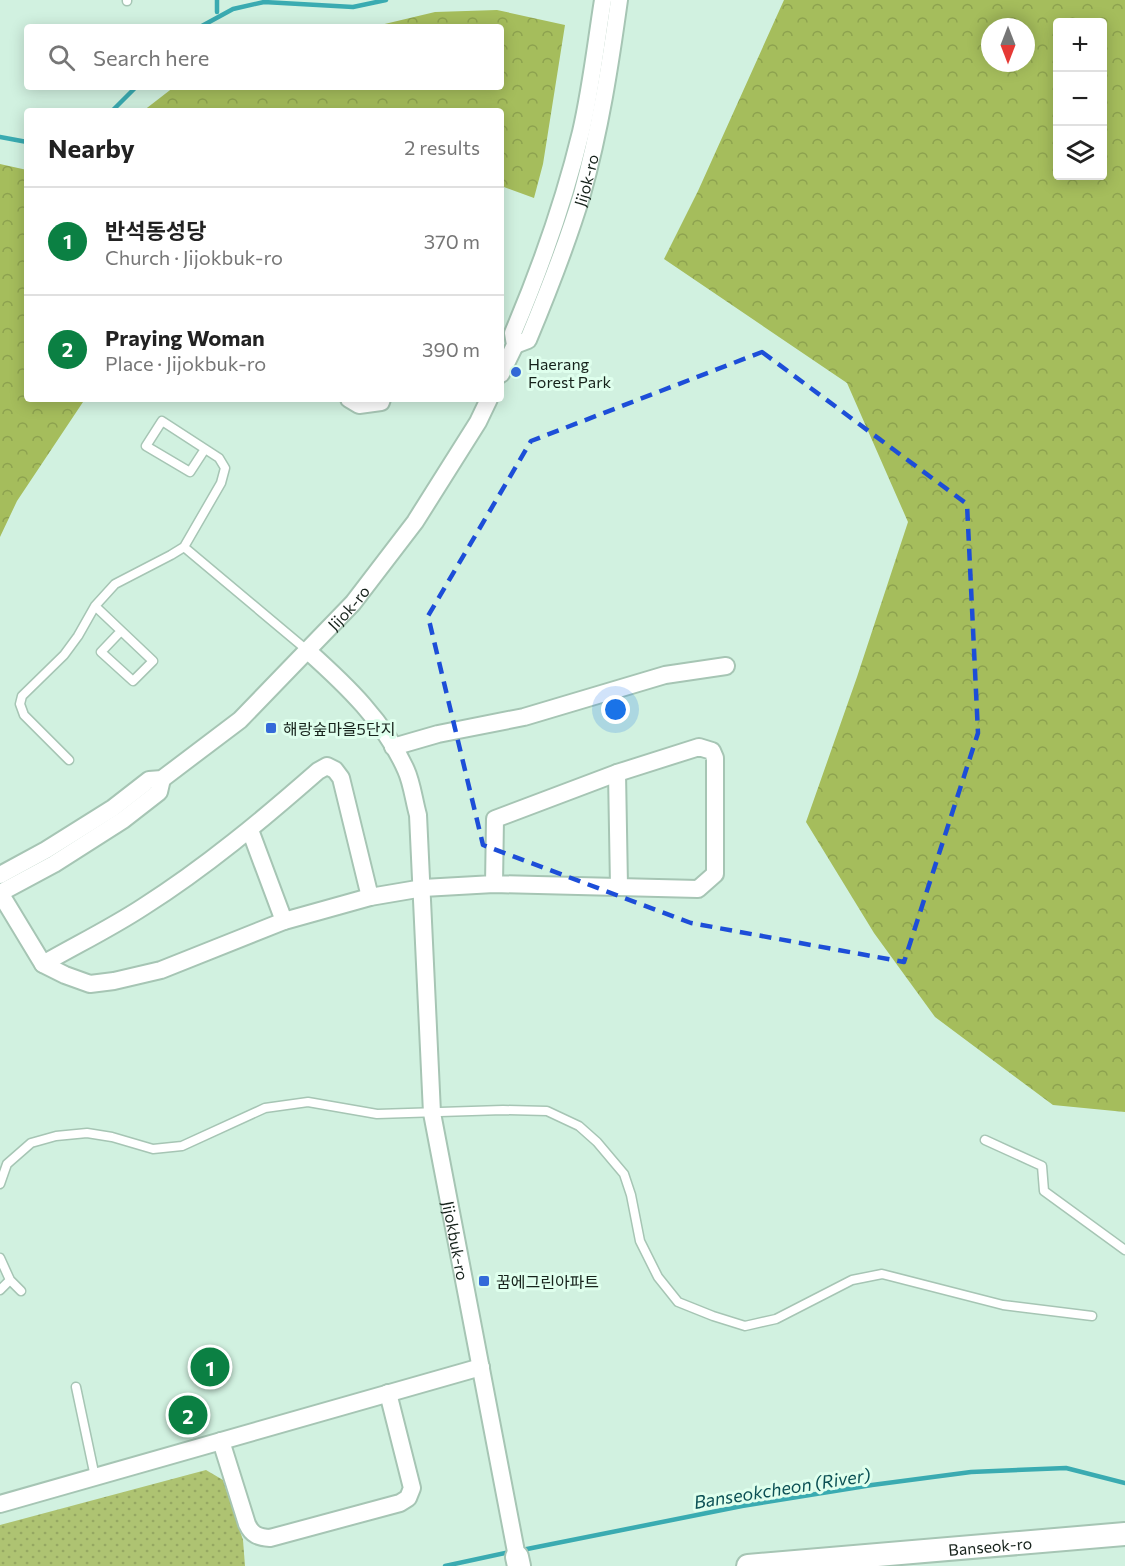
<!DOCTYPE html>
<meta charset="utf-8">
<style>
body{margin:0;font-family:Commissioner,"Noto Sans KR",sans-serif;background:#f6f6f6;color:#222}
.controls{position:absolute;right:18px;top:18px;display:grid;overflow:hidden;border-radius:6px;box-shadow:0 3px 15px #0003}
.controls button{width:54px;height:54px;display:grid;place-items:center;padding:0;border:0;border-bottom:2px solid #e0e0e0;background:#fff;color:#222;font:30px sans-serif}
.compass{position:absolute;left:981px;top:18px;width:54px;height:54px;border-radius:50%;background:#fff;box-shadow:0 3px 15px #0003;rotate:180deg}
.you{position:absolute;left:616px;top:710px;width:21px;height:21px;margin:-15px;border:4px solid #fff;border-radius:50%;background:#1a73e8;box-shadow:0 0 0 9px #1a73e833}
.badge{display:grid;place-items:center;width:39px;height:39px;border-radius:50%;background:#0b8043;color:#fff;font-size:20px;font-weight:700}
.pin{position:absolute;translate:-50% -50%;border:3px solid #fff;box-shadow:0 2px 6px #0006}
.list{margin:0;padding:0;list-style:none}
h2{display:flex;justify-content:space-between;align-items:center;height:78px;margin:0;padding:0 24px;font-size:26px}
h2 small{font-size:20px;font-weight:400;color:#767676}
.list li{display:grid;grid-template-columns:39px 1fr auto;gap:18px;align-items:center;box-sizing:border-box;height:108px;padding:0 24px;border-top:2px solid #e0e0e0}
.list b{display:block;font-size:22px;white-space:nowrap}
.list p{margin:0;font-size:20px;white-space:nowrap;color:#767676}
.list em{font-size:20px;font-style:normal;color:#767676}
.icon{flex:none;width:33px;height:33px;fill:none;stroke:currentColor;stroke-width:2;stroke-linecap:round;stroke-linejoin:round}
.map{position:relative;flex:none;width:1125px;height:1566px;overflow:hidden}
.search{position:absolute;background:#fff;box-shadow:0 3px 15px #0003;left:24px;top:24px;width:480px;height:66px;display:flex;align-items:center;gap:15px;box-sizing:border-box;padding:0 21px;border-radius:6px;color:#767676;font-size:22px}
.panel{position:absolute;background:#fff;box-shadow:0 3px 15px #0003;left:24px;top:108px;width:480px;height:294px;border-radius:6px}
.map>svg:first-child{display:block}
.forest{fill:url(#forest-crowns);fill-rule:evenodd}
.park{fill:url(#park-dots)}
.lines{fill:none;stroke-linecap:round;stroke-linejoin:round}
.stream{stroke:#3aabb1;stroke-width:4.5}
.lane-casing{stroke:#a6c5b4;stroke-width:11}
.street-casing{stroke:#a6c5b4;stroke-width:20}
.secondary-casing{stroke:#a6c5b4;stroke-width:26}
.lane{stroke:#fff;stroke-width:8}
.street{stroke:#fff;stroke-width:16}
.secondary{stroke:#fff;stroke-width:22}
.marked{fill:none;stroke:#1d4ed8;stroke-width:4.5;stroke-dasharray:12 8;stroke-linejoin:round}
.poi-dot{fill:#346ad9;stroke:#dfffed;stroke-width:2}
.labels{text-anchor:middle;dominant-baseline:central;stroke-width:6;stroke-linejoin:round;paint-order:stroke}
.street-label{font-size:16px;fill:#16221b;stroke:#dfffed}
.poi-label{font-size:16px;fill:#16221b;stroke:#dfffed;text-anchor:start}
.water-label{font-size:18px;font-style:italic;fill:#0b5054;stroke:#dfffed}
</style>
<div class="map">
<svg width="1125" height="1566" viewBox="0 0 1125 1566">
<defs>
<pattern id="forest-crowns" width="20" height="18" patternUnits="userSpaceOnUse" patternTransform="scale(1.5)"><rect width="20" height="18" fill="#a5bd5c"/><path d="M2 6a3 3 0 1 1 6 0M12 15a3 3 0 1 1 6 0" fill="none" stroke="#8da24f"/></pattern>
<pattern id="park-dots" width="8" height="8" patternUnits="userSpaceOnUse" patternTransform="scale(1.5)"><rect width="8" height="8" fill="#aec372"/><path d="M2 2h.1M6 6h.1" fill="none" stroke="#95a762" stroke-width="1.8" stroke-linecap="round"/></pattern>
</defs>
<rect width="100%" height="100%" fill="#d1f1e0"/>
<!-- forest -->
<path class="forest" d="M784,0H1125V1112L1053,1105L935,1017L874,933L806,822L857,677L908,522L847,383L664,259L698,191ZM1058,22H1102V176H1058ZM990,27H1026V63H990Z
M497,10L565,25L543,164L534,198L501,186V111H143L174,87H501V27H372L435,12Z
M0,164L27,170V399H85L17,501L0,537Z"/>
<!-- park -->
<path class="park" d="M206,1470L223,1480L243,1540L245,1566H0V1525Z"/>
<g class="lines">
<!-- stream -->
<path class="stream" d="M217,12V0
M200,27L233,9L264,2L353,7L386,0
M112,111L136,87
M0,137L27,142
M522,1550L742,1506L872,1485L971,1472L1066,1468L1125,1483
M445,1566L510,1552"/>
<!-- lane casing -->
<g class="lane-casing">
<path id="lane" d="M127,1V0
M184,547L308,651
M95,606L153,661L133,681L101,652L121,631
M69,760L24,715L20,704L22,696L64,655L78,636L95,606L115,584L171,555L184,547L221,483L225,468L219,458L162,421L146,446L190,472L205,449
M985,1140L1042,1166L1044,1191L1125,1250
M0,1184L7,1164L31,1143L56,1136L87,1133L112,1137L153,1149L182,1146L265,1108L308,1102L377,1114L503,1110L547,1111L579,1126L597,1142L624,1174L631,1195L640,1241L658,1277L678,1302L713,1316L745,1326L776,1319L852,1280L882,1274L1003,1305L1092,1316
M0,1258L10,1280L21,1291
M0,1290L10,1280
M76,1387L95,1477"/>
</g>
<!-- street casing -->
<g class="street-casing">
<g id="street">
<path id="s1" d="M515,345L528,340C548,292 567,244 582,194C600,130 610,65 619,0"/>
<path d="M501,374L515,345L513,333C541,267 564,202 581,132C591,89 596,44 603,0"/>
<path d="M349,399L359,405L381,402L382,399"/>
<path id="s2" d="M308,651C346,685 385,722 406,770C412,783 414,801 418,815L432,1113L517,1557"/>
<path d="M393,747L438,734L524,717L665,675L726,666"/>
<path d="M617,773L619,886"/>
<path d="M250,830L284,921"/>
<path id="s3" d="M0,875L46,850L113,808L149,780L162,779L240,720L353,603L415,522L478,422L489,399"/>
<path d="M0,893L43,964L65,975L90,984L114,981L161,970L284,921L370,897L423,888L494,884L698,889L715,874V758L712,751L699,747L617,773L495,819L494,884"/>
<path d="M0,893L54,864L123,820L159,792L162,779"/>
<path d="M43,964C76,945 111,928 143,907C206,867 262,820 318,771L327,766L335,770L341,778L370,897"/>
<path d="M221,1441L247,1524C252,1535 258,1537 270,1538L400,1503L408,1498L412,1488L388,1393"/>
<path d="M0,1504L481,1367"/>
</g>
</g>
<!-- secondary casing -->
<g class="secondary-casing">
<g id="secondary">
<path d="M517,1557L519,1566"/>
<path id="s4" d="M748,1566L1125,1534"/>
</g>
</g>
<!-- lane -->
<use href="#lane" class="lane"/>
<!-- street -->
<use href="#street" class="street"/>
<!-- secondary -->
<use href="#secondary" class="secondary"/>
</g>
<!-- marked area -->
<path class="marked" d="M762,352L967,504L978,733L904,962L691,923L483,845L428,616L531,441Z"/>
<!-- markers -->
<g class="poi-dot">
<circle cx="516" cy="372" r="6"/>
<rect x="265" y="722" width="12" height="12" rx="3"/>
<rect x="478" y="1275" width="12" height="12" rx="3"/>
</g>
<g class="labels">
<!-- street labels -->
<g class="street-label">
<text stroke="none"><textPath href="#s1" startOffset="184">Jijok-ro</textPath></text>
<text stroke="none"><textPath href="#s3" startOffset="444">Jijok-ro</textPath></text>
<text stroke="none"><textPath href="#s2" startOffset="630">Jijokbuk-ro</textPath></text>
<text stroke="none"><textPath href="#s4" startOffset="243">Banseok-ro</textPath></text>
</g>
<!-- poi labels -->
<g class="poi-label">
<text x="528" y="363">Haerang<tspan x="528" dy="18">Forest Park</tspan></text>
<text x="283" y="728">해랑숲마을5단지</text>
<text x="496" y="1281">꿈에그린아파트</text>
</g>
<!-- water labels -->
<g class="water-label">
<text transform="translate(782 1488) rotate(-9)">Banseokcheon (River)</text>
</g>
</g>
</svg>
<div class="controls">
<button>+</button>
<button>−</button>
<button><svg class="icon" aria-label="layers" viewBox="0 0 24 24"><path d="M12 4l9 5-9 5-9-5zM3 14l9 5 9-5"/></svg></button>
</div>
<svg class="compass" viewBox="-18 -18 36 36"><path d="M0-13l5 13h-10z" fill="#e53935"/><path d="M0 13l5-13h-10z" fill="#767676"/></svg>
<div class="you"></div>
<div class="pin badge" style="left:210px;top:1367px">1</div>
<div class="pin badge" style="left:188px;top:1415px">2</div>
<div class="search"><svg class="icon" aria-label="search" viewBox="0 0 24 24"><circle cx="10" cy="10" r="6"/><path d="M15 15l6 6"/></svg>Search here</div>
<section class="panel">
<h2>Nearby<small>2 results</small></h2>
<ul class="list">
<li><span class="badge">1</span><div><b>반석동성당</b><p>Church · Jijokbuk-ro</p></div><em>370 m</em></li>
<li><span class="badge">2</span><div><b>Praying Woman</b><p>Place · Jijokbuk-ro</p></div><em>390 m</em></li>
</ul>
</section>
</div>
